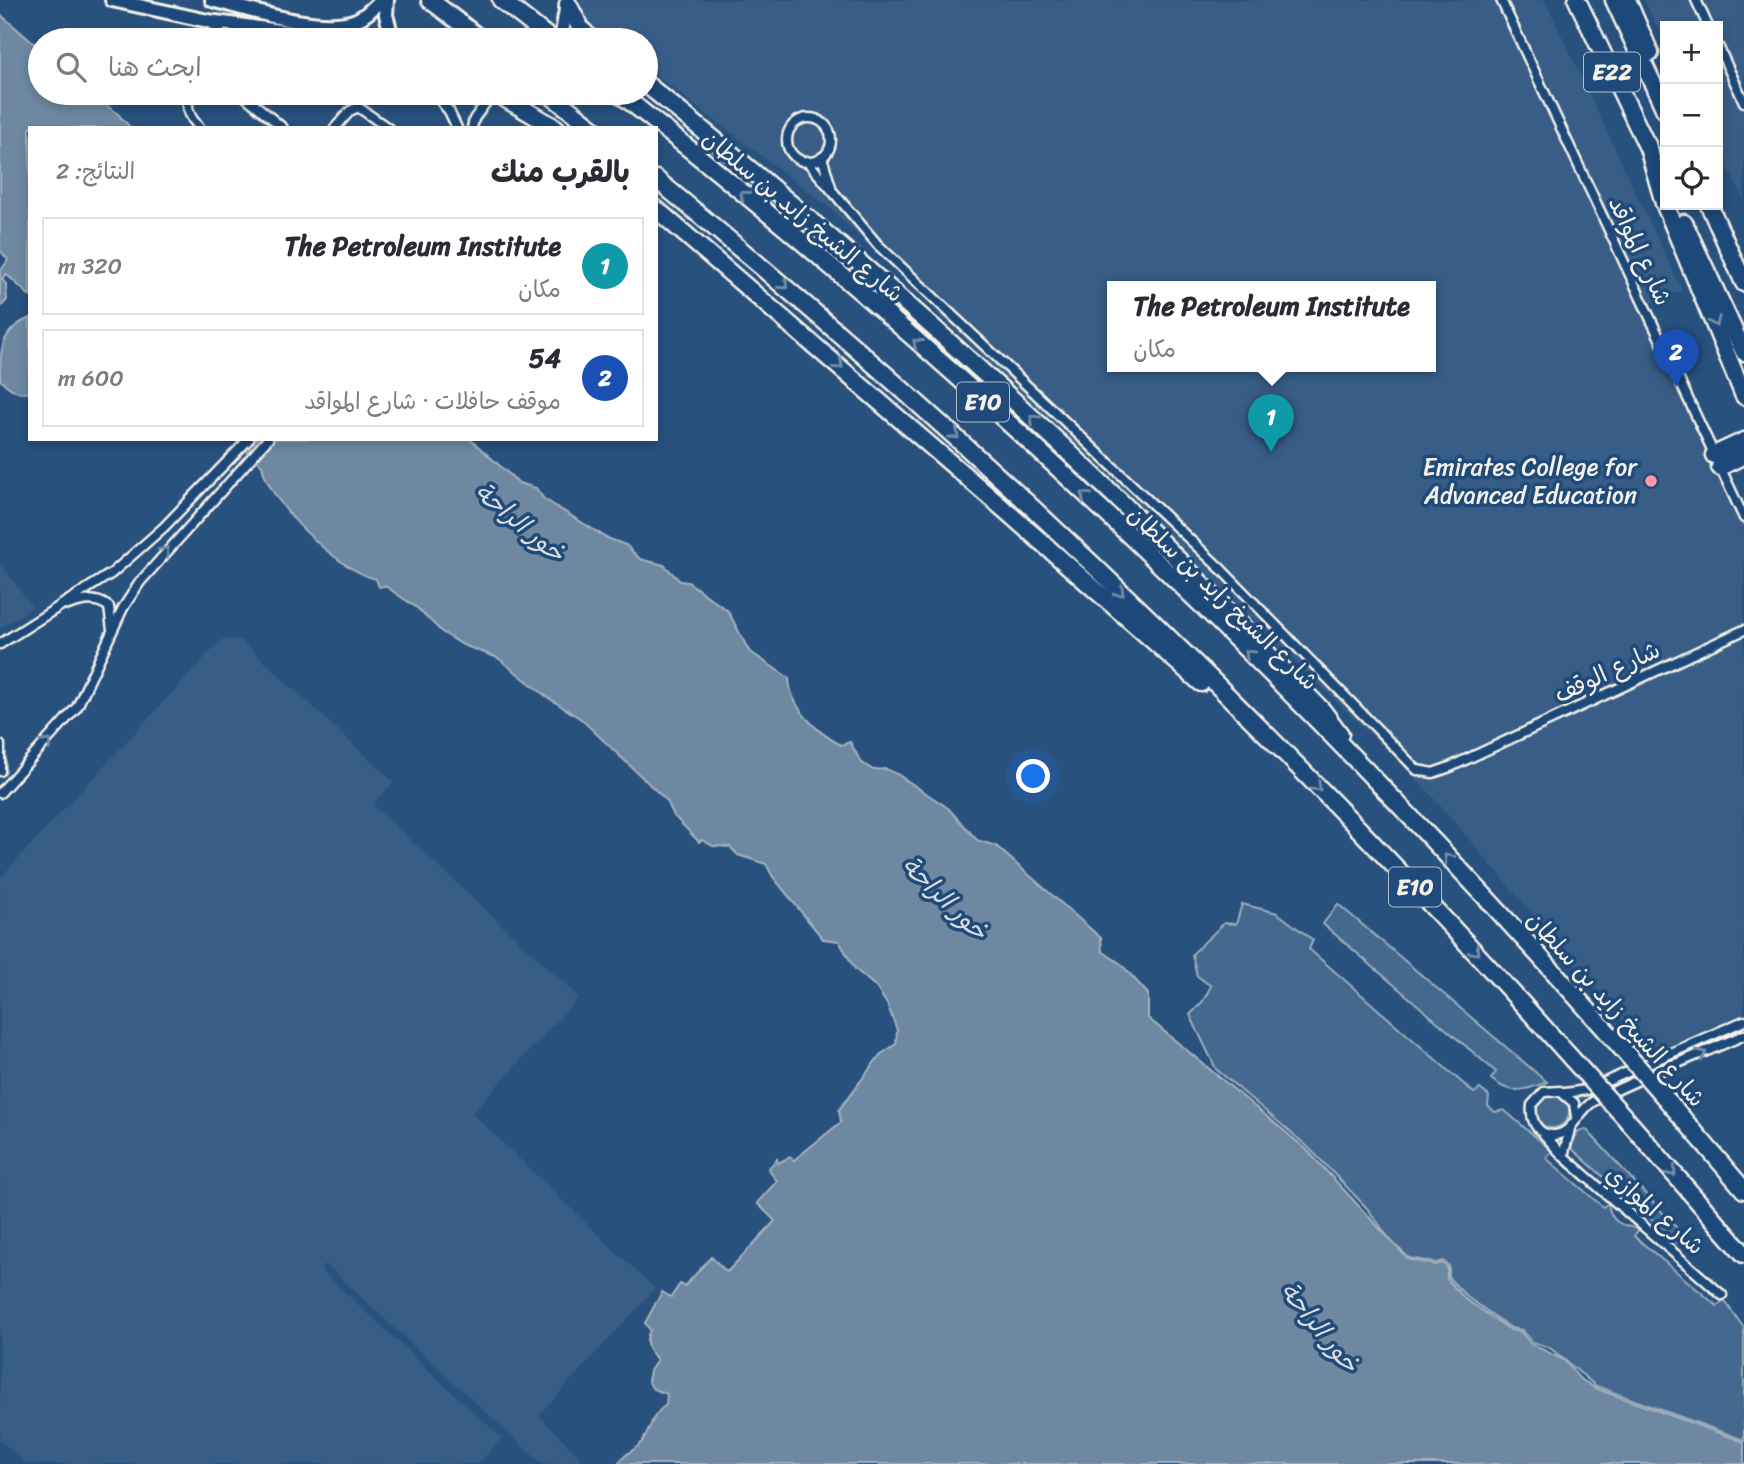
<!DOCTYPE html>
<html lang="ar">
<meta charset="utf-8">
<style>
body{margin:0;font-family:Sriracha,"Playpen Sans Arabic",sans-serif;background:#f7f7f7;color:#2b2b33;direction:rtl}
.controls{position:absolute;right:21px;top:21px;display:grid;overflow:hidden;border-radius:0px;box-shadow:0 4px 10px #0003}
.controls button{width:63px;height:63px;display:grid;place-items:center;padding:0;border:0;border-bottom:2px solid #e1e1e2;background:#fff;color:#2b2b33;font:35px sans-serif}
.you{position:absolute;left:1034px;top:777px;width:24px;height:24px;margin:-18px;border:5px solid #fff;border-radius:50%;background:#1a73e8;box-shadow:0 0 0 10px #1a73e833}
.badge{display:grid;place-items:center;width:46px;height:46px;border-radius:50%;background:#111827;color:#fff;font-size:23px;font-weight:700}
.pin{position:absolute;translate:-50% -58px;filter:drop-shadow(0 2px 4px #0008)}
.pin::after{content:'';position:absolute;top:37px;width:24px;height:21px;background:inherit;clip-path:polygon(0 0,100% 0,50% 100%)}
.popup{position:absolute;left:1107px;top:281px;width:329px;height:91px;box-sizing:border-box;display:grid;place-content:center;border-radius:0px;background:#fff;filter:drop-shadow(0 2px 5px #0005);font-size:23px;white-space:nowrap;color:#7c7c81}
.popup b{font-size:26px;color:#2b2b33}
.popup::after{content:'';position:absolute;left:50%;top:100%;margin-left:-14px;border:14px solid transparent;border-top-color:#fff}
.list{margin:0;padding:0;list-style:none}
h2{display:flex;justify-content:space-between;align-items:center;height:91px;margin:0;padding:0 28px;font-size:30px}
h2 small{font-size:23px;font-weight:400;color:#7c7c81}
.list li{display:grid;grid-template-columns:46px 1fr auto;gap:21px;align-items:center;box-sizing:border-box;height:98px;margin:0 14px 14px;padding:0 14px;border:2px solid #e1e1e2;border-radius:0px}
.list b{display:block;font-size:26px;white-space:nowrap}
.list p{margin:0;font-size:23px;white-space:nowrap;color:#7c7c81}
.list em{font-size:23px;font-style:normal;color:#7c7c81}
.icon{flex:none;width:38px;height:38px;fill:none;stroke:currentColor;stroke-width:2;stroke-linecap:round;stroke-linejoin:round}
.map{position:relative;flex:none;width:1744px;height:1464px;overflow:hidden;direction:ltr}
.search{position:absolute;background:#fff;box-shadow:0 4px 10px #0003;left:28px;top:28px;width:630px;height:77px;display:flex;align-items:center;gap:18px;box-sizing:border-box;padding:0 24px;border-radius:38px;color:#7c7c81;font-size:26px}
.panel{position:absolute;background:#fff;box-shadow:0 4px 10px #0003;left:28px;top:126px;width:630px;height:315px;border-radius:0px;direction:rtl}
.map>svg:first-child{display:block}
.built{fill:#375d86;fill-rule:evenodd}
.green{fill:#45688e;stroke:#9cacbb;stroke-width:2}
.water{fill:#6e88a2;stroke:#a4b2be;stroke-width:2}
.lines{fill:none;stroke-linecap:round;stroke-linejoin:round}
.street-casing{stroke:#f4f1e8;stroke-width:13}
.secondary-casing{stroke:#f4f1e8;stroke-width:18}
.highway-casing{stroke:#f4f1e8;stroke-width:21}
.street{stroke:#1f4a7a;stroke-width:8}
.secondary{stroke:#1f4a7a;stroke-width:12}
.highway{stroke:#1f4a7a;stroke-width:16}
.highway-bridge-casing{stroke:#f4f1e8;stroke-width:21;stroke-linecap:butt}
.highway-bridge{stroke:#1f4a7a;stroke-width:16}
.oneway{stroke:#748da6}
.poi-dot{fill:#ff9aa2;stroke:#1f4a7a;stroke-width:2.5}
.labels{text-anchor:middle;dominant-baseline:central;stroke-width:7;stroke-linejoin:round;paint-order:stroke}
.shield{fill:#1f4a7a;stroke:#b4bfc7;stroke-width:2}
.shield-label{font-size:23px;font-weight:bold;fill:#f4f1e8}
.street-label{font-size:24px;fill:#f4f1e8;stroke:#1f4a7a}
.poi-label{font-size:24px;fill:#f4f1e8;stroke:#1f4a7a;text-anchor:end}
.water-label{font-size:26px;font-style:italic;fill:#d9dcda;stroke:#1f4a7a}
</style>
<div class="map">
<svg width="1744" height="1464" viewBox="0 0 1744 1464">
<rect width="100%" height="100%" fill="#28517e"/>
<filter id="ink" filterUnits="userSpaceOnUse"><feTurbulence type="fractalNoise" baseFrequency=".0143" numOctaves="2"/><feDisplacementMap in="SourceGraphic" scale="14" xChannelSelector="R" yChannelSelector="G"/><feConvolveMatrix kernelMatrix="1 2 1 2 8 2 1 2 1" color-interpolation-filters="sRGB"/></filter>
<g filter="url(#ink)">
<!-- built -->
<path class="built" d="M580,0H1545L1682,290L1645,306L1744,518V630L1592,701L1458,772L1744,631V1013L1652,1055L1426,789L831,209L646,68V40H610L589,25ZM1112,286H1430V366H1112Z
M1644,0H1744V200L1718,148V26H1665V43Z
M0,564L33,607L0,628Z
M240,639L394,782L373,805L579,997L472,1113L655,1289L539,1415L586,1464H542L325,1264L320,1269L502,1438L478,1464H26L0,1440V878L221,640Z"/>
<!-- green -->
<path class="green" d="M1242,904L1277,913L1313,940L1309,949L1474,1093L1480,1089L1489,1096L1488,1106L1495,1112L1504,1110L1552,1151L1546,1158L1603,1207L1608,1203C1611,1223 1620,1225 1639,1229L1634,1236L1717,1306L1724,1300L1744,1328V1440L1596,1386L1550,1348L1533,1342L1522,1330L1511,1328L1467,1297L1449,1278V1266L1443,1261L1436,1263L1409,1258L1391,1241L1367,1208L1308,1147L1216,1069L1190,1015L1203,1001L1211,986L1197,976L1192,954L1224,923L1236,924Z
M1338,904L1547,1082C1525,1091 1509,1095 1491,1079L1496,1072L1323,924Z
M1535 1111a17 17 0 1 1 34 0a17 17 0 1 1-34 0Z
M1586,1129L1686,1238L1680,1245L1571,1148L1578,1131Z"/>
<!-- water -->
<path class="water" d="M0,14L40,49V93H89L116,112L131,128H30V296L6,274L2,279L6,284L7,300L0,308V272L8,260L0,250Z
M30,318V392C17,396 9,387 0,380C0,352 0,330 30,318Z
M235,439H470L519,483L536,488L544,499L607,538L626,545L640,559L664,565L680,581L688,582L728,611L749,651L789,678C790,707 816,732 841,745L850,742L861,762L873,770L886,769L897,774L948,808L977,840L996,846L1101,938L1102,951L1121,964L1148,994V1018L1306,1149L1408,1259L1436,1265L1442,1263L1447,1267V1279L1465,1299L1511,1330L1521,1332L1531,1344L1564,1360L1579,1378L1595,1388L1744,1442V1464H618C624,1453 635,1451 642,1442C652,1428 650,1416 666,1405L667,1394L653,1389L648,1381L650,1371L657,1360C649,1348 643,1346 650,1330L645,1323L662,1292L671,1297L680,1284L685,1286L711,1257L727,1272L775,1221L757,1203L777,1181L768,1169L777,1159L778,1163L790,1157L794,1160L841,1122L839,1110L880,1055L896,1044L897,1030L887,1004L875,986L855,969L839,941L823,939L773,877L766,864L738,855L730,847L713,846L702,840L699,842L674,816L667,801L581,719L547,697L498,658L463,645L442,632L417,608L385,586L379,587L376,579C339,571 267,502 262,465Z"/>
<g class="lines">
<!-- street casing -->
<g class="street-casing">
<path id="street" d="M1501,0L1744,518
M1696,0L1708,26
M211,23L228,40
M242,40L250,33L260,31
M1718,46L1744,102
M190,93C185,107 189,117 200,128
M241,93L283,128
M434,93L449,111L457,128
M787 140a22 22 0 1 1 44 0a22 22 0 1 1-44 0Z
M335,128L350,111L358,107L388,128
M472,128L474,119L490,97
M822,157L831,187
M807,161L878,245L1221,569L1417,770L1433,773L1450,767L1744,630
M68,605C83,600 95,597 109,607L112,630
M0,644L112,573L164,527L249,439
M0,745V771
M0,793L77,707L123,608L140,582L268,439
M1565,1093L1587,1090L1744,1021
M1576,1117L1574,1103L1560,1091L1544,1092L1532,1105C1530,1119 1537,1136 1554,1135C1573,1134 1578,1110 1594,1101C1642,1076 1695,1057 1744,1035
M1542,1132L1563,1156L1722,1295
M1563,1156L1570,1129"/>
</g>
<!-- secondary casing -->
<g class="secondary-casing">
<path id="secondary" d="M112,0L208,21L347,40
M212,0C248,9 321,34 356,20C366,16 373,8 381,0
M387,0L386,15L393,40
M561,40L567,3
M449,93C468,98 487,100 506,93"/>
</g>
<!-- highway casing -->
<g class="highway-casing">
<path id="highway" d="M430,0L482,40
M501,0L552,40
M1577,0L1650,152
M1614,0L1665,110
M1627,0L1650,53
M568,4L581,29L592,40
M646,84C810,216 968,354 1119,500C1189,568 1254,641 1322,710L1340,734
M548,93L593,128
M619,93C975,372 1311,696 1610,1035
M499,95L556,128
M1647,144L1664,203L1744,396
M656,179C984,448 1290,743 1572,1059
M1709,205L1744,283
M656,209L1005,510L1201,683
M1684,223L1744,352
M1714,455L1744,441
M1720,467L1744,455
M1667,1100L1744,1190
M1627,1120L1744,1254"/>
</g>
<!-- street -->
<use href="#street" class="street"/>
<!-- secondary -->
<use href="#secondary" class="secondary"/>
<!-- highway -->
<use href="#highway" class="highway"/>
<!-- highway-bridge casing -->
<g class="highway-bridge-casing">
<path id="highway-bridge" d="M1610,1035L1667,1100
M1572,1059L1627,1120"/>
</g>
<!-- highway-bridge -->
<use href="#highway-bridge" class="highway-bridge"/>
</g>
<!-- one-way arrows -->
<defs><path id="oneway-chevron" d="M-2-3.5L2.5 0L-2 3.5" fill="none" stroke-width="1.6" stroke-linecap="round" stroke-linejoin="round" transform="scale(1.75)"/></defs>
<g class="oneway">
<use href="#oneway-chevron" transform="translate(744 195) rotate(-140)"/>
<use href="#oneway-chevron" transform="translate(784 285) rotate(40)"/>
<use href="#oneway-chevron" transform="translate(1715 322) rotate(67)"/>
<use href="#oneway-chevron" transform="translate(917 343) rotate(-139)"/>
<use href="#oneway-chevron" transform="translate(839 365) rotate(41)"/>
<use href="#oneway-chevron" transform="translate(1034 419) rotate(-136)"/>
<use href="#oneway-chevron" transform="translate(955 435) rotate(42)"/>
<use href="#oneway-chevron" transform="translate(1085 496) rotate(-137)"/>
<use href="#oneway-chevron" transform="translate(165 551) rotate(-49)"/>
<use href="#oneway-chevron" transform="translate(1120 592) rotate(44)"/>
<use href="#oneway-chevron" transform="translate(1249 654) rotate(-135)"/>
<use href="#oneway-chevron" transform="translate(47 743) rotate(-47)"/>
<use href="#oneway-chevron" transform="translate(1317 787) rotate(45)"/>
<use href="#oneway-chevron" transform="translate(1448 858) rotate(-133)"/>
<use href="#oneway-chevron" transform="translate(1475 951) rotate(47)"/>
<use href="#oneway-chevron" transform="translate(1702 1054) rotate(-24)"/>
<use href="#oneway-chevron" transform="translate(1672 1172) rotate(49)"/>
</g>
</g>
<!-- markers -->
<circle class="poi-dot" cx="1651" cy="481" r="7"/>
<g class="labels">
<!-- shield labels -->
<g class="shield">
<rect x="1584" y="52.5" width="56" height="39" rx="5"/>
<rect x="957" y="382.5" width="52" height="39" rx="5"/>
<rect x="1389" y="867.5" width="52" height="39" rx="5"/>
</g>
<g class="shield-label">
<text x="1612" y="72">E22</text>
<text x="983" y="402">E10</text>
<text x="1415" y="887">E10</text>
</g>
<!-- street labels -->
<g class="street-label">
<text transform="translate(803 216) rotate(40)">شارع الشيخ زايد بن سلطان</text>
<text transform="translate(1640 251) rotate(65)">شارع المواقد</text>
<text transform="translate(1223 598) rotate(44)">شارع الشيخ زايد بن سلطان</text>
<text transform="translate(1607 672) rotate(-25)">شارع الوقف</text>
<text transform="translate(1616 1009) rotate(48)">شارع الشيخ زايد بن سلطان</text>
<text transform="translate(1655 1210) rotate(41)">شارع الموازي</text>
</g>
<!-- poi labels -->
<g class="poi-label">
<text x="1637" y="467">Emirates College for<tspan x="1637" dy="28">Advanced Education</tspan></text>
</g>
<!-- water labels -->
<g class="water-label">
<text transform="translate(520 522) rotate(40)">خور الراحة</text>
<text transform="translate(945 898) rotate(44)">خور الراحة</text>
<text transform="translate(1320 1327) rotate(51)">خور الراحة</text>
</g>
</g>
</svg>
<div class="controls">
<button>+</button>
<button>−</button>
<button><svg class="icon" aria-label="locate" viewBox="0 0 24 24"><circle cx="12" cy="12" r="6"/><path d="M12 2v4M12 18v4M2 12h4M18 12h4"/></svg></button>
</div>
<div class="you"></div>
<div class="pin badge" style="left:1271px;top:452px;background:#0f9aa8">1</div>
<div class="popup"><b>The Petroleum Institute</b>مكان</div>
<div class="pin badge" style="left:1676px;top:387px;background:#1a4fb4">2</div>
<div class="search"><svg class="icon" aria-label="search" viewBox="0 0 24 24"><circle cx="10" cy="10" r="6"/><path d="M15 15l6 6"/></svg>ابحث هنا</div>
<section class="panel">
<h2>بالقرب منك<small>النتائج: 2</small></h2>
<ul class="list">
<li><span class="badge" style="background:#0f9aa8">1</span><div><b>The Petroleum Institute</b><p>مكان</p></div><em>320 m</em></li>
<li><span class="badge" style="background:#1a4fb4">2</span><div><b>54</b><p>موقف حافلات · شارع المواقد</p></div><em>600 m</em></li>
</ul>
</section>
</div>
